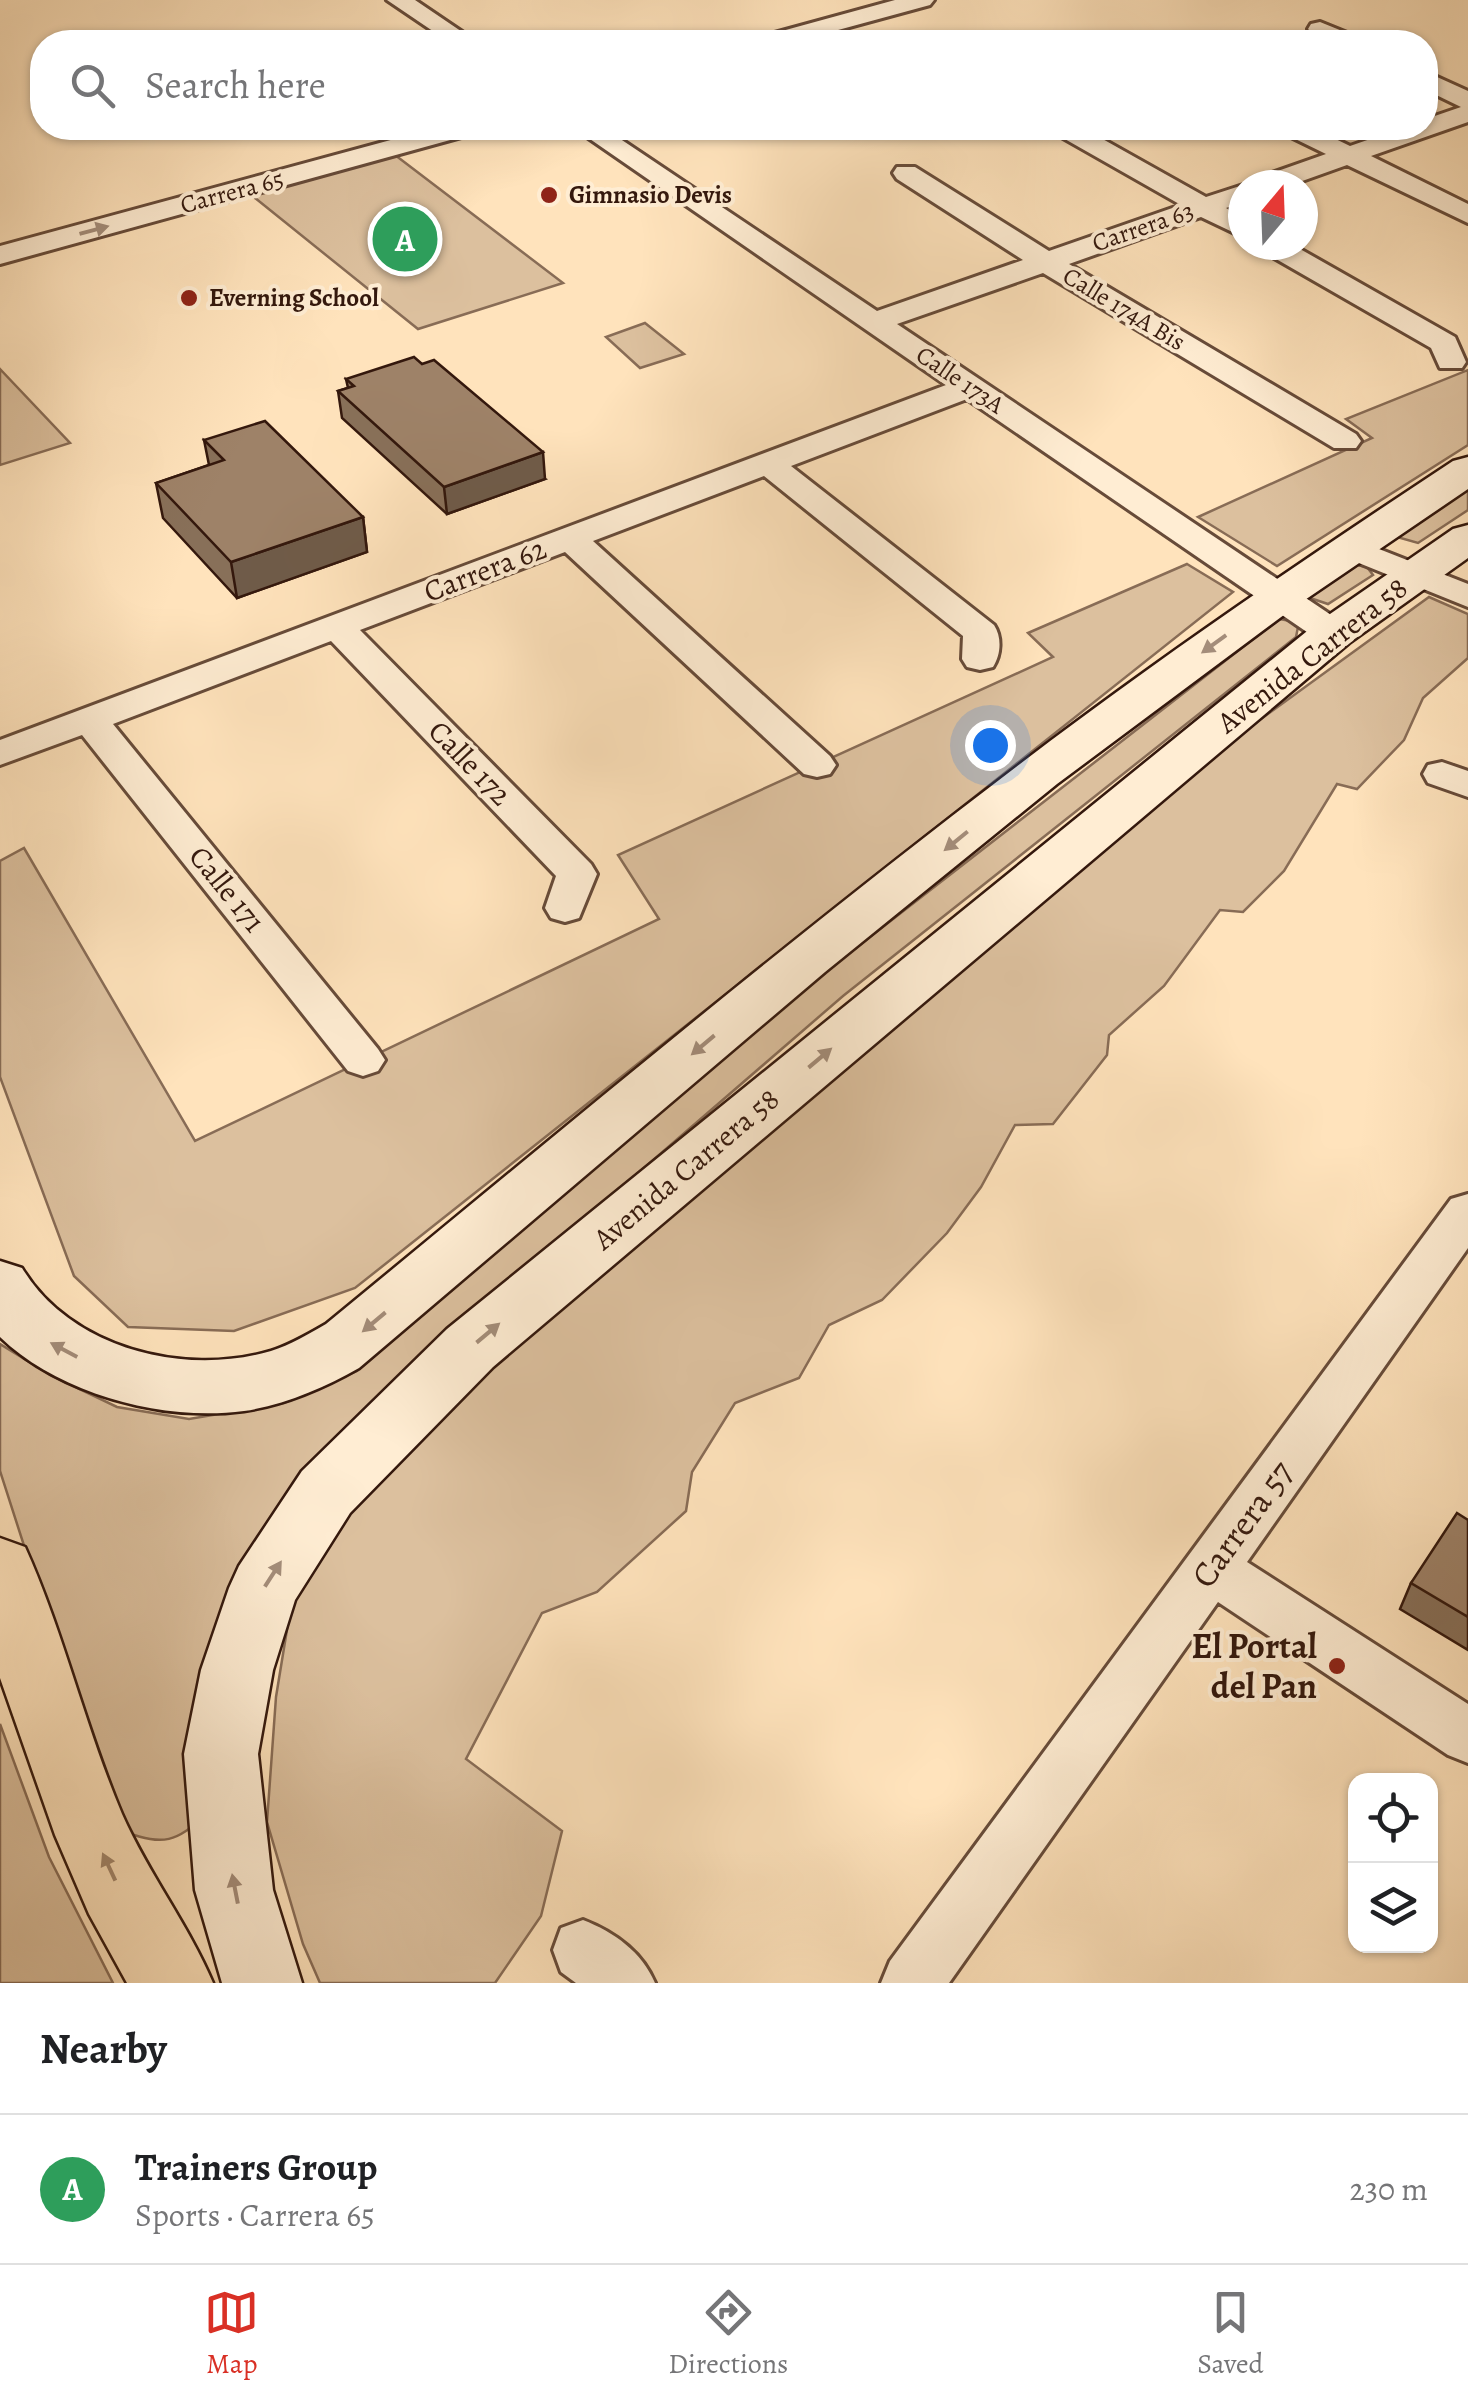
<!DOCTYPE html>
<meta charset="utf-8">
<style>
body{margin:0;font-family:Alegreya,serif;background:#f2f2f2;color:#202124}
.controls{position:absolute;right:30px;bottom:30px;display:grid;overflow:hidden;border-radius:20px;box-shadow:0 2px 8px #0004}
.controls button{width:90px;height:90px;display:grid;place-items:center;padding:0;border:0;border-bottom:2px solid #e0e0e0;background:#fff;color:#202124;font:50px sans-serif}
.compass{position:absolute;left:1228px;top:170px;width:90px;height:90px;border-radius:50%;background:#fff;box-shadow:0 2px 8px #0004;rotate:19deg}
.you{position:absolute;left:990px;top:745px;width:35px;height:35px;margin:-25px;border:8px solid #fff;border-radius:50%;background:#1a73e8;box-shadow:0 0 0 15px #1a73e833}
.badge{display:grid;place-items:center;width:65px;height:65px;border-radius:50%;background:#d93025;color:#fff;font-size:32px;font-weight:700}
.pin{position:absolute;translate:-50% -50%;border:5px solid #fff;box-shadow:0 2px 10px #0006}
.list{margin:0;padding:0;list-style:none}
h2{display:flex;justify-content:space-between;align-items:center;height:130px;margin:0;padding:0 40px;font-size:42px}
h2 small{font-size:32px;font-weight:400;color:#757577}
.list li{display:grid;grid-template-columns:65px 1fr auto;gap:30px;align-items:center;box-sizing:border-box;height:150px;padding:0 40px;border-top:2px solid #e0e0e0}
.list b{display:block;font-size:38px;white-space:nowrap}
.list p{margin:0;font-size:32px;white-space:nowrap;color:#757577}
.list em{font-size:32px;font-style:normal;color:#757577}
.icon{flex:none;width:55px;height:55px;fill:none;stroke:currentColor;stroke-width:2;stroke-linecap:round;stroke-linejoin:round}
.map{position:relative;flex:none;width:1468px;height:1983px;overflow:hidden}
.search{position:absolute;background:#fff;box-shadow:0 2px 8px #0004;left:30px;right:30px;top:30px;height:110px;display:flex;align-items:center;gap:25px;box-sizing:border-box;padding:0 35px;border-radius:40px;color:#757577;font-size:38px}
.sheet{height:280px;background:#fff}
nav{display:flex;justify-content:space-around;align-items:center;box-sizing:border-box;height:140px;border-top:2px solid #e0e0e0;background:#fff;font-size:28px;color:#757577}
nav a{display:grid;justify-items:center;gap:5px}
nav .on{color:#d93025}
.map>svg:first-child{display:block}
.green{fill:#dcc09e;stroke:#886c56;stroke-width:2.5}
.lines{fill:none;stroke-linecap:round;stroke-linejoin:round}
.street-casing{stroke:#674b39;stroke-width:6}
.secondary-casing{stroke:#34180d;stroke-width:5}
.primary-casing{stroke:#34180d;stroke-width:5}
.street{fill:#ffedd3;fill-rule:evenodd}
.secondary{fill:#ffedd3;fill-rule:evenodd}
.primary{fill:#ffe3bc;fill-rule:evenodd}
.wall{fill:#887059;stroke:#34180d;stroke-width:2.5}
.shaded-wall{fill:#6f5b49;stroke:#34180d;stroke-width:2.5}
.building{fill:#9e8268;stroke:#34180d;stroke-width:2.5}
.oneway{fill:#a48d7a}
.oneway2{fill:#a4886d}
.poi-dot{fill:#8f2418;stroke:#ffedd3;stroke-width:4}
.labels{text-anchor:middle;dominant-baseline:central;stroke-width:8;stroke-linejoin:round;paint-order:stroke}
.far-street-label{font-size:25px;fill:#34180d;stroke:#ffedd3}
.far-poi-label{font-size:25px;font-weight:bold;fill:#34180d;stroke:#ffedd3;text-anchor:start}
.street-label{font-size:30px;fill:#34180d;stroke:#ffedd3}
.near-street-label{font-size:35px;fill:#34180d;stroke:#ffedd3}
.near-poi-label{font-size:35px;font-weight:bold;fill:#34180d;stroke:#ffedd3;text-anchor:end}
</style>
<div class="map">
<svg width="1468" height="1983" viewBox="0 0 1468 1983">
<rect width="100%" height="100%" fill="#ffe3bc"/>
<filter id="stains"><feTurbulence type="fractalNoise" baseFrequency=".002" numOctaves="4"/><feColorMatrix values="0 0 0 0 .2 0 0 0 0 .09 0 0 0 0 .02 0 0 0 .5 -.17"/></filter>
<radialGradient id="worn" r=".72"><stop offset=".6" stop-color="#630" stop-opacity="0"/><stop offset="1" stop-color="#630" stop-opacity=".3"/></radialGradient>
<!-- green -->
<path class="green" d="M395,155L563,283L418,329L250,194Z
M645,323L684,354L640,368L606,337Z
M0,369L70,443L0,465Z
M1468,370V445L1277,566L1198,517L1372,438L1346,419Z
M1468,488V510L1418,543L1397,537Z
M1187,564L1233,592L355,1288L234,1331L128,1327L74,1276L0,1077V861L24,848L195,1141L659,919L618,855L1053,657L1028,633Z
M1352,564L1367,567L1373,575L1328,604L1307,597Z
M1429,597L1468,614V658L1423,698L1404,740L1357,789L1337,784L1284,871L1243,912L1220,910L1164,986L1109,1035L1107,1055L1053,1124L1015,1125L981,1187L947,1233L882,1300L829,1325L799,1378L735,1403L692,1472L686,1511L597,1592L542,1613L466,1759L562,1831L541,1916L495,1983H320L303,1944L267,1822L276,1697L292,1599L360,1491L566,1297L939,983L1250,727Z
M1279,619L1291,621L1298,627L1296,637L843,996L372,1403L206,1815C175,1842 165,1846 125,1832L75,1704L0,1471V1344L52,1376L117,1407L189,1419L284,1403L357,1371L821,975Z
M0,1724L49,1857L113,1983H0Z"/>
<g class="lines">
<!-- street casing -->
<g class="street-casing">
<path id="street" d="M387,0H415L477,42H449Z
M895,0H934L930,5L794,42H757L760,37Z
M1320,22L1357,37L1360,42C1341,43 1322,44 1308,29L1311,24Z
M1426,72L1468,91V122L1371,156L1468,204V223L1347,165L1291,185H1251L1255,179L1326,154L1285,134L1281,128H1313L1350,146L1402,128H1426V119L1461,107L1426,90Z
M435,128H476L472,134L0,264V246Z
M574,128H604L877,311L1023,260L897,179L893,173L897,167H915L1049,251L1181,205L1056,134L1052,128H1083L1206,197L1243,185H1244L1243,202L1226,208L1243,218V237L1201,217L1069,264L1356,434L1361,441L1356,448H1334L1043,273L897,324L1346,625L1351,633L1346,641L1333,644L1320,641L967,399L791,466L994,625C1002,637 1001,655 993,667L980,670L967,667L962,659L963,636L764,476L593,541L830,756L836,765L830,774L817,777L804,774L565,552L360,630L591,864L597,874L579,918L565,922L551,918L545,908L556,876L331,641L113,724L378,1049L385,1060L378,1071L363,1076L348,1071L82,735L0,765V740L946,385Z
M1258,245H1293L1455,337L1466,362L1462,368H1440L1431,348L1262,251Z
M1351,538L1468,584V607L1339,555L1334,548L1339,541Z
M1442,762L1468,771V797L1428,783L1423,774L1428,765Z
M1468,1194V1248L1247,1562L1468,1704V1763L1448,1755L1218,1602L949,1983H881L890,1961L1451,1199Z
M583,1920C614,1932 642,1952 655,1983H576L561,1972L553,1950L561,1928Z"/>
</g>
<!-- secondary casing -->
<g class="secondary-casing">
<path id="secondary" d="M1468,457V489L1296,606L1057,784L825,972L359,1368C324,1388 284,1405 244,1411C163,1422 59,1394 0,1337V1261L22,1268C70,1348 183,1377 271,1351C290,1345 309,1334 326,1324C556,1135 783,944 1020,764C1160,657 1306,558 1453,461Z
M1468,525V558L1349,643L493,1367L350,1513L295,1600L273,1670L258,1754L273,1890L302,1983H222L195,1890L184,1754L201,1670L229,1588L239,1566L302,1471L447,1329L1317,623L1453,529Z"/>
</g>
<!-- primary casing -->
<g class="primary-casing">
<path id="primary" d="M0,1538L25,1547C64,1633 85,1727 122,1814C148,1873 188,1924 213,1983H127L89,1914L55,1835L0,1678Z"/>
</g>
<!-- street -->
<use href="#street" class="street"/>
<!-- secondary -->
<use href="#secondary" class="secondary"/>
<!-- primary -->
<use href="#primary" class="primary"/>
</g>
<!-- wall -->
<path class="wall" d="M346,379L545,479L447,514L342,418L338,391L348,388Z
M204,440L363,517L367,552L237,598L163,518L156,483L209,465Z
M1468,1520V1650L1400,1609L1411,1583Z"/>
<!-- shaded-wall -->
<path class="shaded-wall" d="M543,452L545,479L447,514L444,487Z
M363,517L367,552L237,598L231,562Z"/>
<!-- building -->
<path class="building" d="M414,357L422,364L434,360L543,452L444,487L338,391L354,386L346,379Z
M265,421L363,517L231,562L156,483L224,460L204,440Z
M1457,1513L1468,1520V1617L1411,1583Z"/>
<!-- one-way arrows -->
<defs><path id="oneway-solid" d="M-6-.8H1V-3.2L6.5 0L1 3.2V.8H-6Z" transform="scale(2.5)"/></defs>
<g class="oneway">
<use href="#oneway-solid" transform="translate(94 230) rotate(-15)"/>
<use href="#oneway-solid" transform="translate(1214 644) rotate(144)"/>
<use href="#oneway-solid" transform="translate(956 841) rotate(141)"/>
<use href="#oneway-solid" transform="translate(703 1045) rotate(140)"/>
<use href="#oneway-solid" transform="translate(820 1058) rotate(-40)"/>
<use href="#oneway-solid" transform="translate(374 1322) rotate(140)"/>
<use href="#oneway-solid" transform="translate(488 1333) rotate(-40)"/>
<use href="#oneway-solid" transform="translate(64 1350) rotate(-152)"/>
<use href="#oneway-solid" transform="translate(273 1574) rotate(-57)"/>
<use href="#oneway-solid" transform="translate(235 1889) rotate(-101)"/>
</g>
<use class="oneway2" href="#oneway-solid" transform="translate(109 1867) rotate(-115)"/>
<!-- markers -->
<g class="poi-dot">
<circle cx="549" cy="195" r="10"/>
<circle cx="189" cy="298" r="10"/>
<circle cx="1337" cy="1666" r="10"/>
</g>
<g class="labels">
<!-- far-street labels -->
<g class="far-street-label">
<text transform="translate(232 192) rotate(-15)">Carrera 65</text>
<text transform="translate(1143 227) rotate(-19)">Carrera 63</text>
<text transform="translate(1124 309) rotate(31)">Calle 174A Bis</text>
<text transform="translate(960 380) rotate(34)">Calle 173A</text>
</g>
<!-- far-poi labels -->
<g class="far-poi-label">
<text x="569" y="195">Gimnasio Devis</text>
<text x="209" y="298">Everning School</text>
</g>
<!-- street labels -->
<g class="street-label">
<text transform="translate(485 570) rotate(-21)">Carrera 62</text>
<text transform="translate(1312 655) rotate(-38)">Avenida Carrera 58</text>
<text transform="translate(470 763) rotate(46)">Calle 172</text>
<text transform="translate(227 889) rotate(51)">Calle 171</text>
<text transform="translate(686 1169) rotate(-40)">Avenida Carrera 58</text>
</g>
<!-- near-street labels -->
<g class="near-street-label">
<text transform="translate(1242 1524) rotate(-54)">Carrera 57</text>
</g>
<!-- near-poi labels -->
<g class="near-poi-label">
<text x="1317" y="1646">El Portal<tspan x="1317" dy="40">del Pan</tspan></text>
</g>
</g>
<rect width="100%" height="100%" filter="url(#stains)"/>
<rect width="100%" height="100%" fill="url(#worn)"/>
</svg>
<div class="controls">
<button><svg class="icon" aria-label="locate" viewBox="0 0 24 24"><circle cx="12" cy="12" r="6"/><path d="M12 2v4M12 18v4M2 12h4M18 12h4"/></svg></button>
<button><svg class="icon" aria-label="layers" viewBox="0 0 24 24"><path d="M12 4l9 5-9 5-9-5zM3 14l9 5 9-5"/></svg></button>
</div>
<svg class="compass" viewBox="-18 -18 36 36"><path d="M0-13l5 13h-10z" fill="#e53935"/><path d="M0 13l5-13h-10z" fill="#757577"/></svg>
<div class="you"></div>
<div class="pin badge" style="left:405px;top:239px;background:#2e9e5b">A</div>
<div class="search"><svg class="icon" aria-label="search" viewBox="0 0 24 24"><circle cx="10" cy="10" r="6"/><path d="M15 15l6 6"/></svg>Search here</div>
</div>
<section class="sheet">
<h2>Nearby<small></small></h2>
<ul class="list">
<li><span class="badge" style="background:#2e9e5b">A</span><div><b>Trainers Group</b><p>Sports · Carrera 65</p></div><em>230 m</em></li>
</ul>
</section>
<nav>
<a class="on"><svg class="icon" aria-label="map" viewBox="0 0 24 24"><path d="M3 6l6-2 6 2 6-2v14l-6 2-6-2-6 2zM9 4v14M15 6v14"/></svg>Map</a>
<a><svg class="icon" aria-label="directions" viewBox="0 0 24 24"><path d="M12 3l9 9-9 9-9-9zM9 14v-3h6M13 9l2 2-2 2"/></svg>Directions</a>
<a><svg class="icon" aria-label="saved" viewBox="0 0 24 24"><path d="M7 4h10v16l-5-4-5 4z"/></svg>Saved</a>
</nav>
